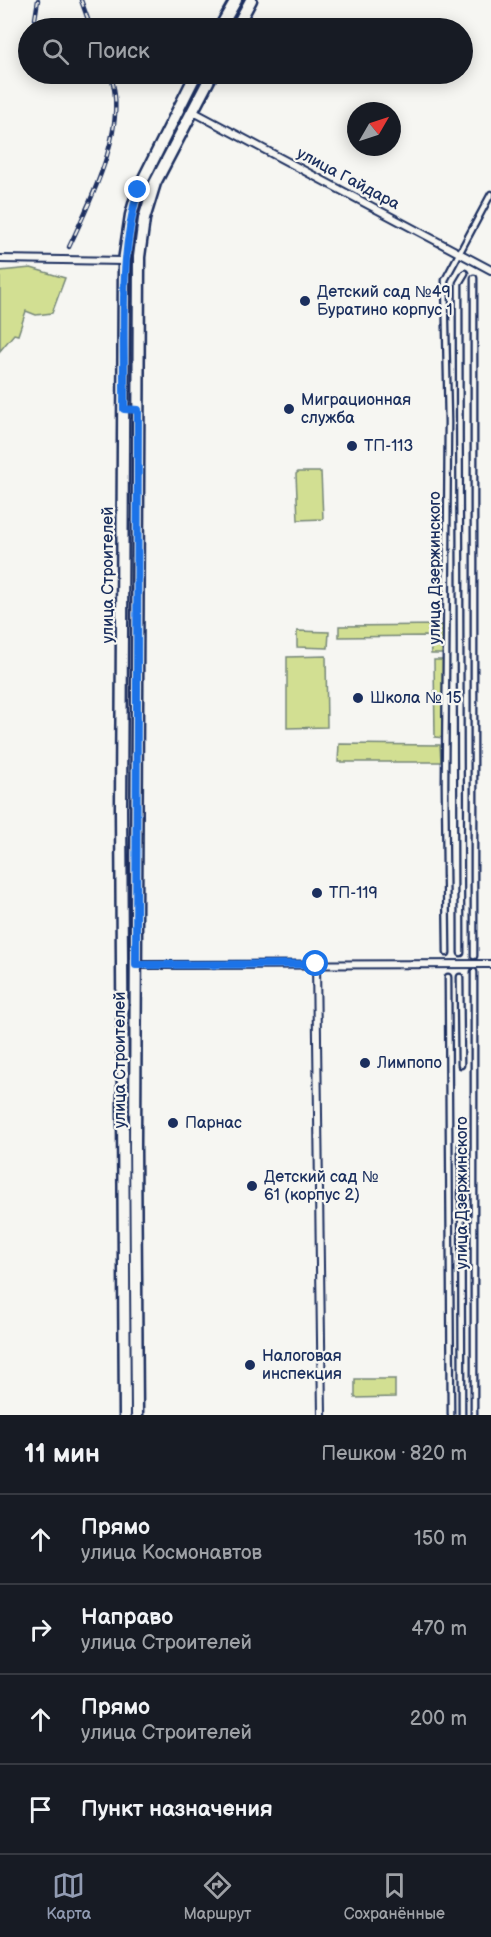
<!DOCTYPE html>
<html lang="ru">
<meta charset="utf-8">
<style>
body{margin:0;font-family:"Balsamiq Sans",sans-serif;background:#20242c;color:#f1f3f6}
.compass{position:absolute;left:347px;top:102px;width:54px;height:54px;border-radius:50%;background:#171b24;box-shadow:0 3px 15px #0003;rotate:51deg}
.stop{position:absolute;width:18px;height:18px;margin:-14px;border:4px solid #1a73e8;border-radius:50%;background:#fff}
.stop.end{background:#1a73e8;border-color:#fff;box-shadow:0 2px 6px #0008}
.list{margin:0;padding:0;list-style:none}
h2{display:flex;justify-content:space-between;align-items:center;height:78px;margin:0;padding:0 24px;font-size:26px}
h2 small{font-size:20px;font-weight:400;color:#9ea1a6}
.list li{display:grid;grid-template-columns:39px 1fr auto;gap:18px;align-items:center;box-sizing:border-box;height:90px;padding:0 24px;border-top:2px solid #363941}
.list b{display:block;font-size:22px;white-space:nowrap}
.list p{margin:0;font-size:20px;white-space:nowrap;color:#9ea1a6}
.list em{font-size:20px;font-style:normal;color:#9ea1a6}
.icon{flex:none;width:33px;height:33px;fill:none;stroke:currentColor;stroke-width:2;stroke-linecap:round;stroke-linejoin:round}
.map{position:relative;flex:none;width:491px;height:1415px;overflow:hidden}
.search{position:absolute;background:#171b24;box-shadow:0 3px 15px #0003;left:18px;right:18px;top:18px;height:66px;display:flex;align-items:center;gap:15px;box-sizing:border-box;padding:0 21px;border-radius:33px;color:#9ea1a6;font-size:22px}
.sheet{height:438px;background:#171b24}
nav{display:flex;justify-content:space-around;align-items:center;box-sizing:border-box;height:84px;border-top:2px solid #363941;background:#171b24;font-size:16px;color:#9ea1a6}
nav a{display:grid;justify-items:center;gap:3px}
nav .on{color:#919bb2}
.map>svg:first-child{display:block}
.green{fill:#d2df92;stroke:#768778;stroke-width:1.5}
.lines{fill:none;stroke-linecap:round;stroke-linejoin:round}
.pedestrian-casing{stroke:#1b2f5e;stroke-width:9}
.minor-casing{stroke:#1b2f5e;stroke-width:10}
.primary-casing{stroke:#1b2f5e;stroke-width:15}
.pedestrian{stroke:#f6f6f2;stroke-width:4.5}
.minor{stroke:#f6f6f2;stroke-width:6}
.primary{stroke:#f6f6f2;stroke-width:10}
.rail-casing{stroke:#1b2f5e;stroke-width:4.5}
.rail{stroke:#f6f6f2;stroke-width:2;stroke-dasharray:7;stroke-linecap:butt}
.route{stroke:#1a73e8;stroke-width:8}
.poi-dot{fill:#1b2f5e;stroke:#f6f6f2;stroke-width:2}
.labels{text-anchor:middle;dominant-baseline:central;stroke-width:4.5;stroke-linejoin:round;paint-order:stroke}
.street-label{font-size:16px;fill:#1b2f5e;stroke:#f6f6f2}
.poi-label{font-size:16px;fill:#1b2f5e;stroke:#f6f6f2;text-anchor:start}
</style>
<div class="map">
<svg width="491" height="1415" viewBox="0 0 491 1415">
<rect width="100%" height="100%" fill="#f6f6f2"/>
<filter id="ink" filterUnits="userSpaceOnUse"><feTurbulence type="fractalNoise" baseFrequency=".0167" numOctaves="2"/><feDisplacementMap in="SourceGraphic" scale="12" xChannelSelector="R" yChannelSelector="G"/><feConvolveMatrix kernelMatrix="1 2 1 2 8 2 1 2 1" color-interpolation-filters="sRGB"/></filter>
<g filter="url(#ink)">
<!-- green -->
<path class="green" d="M31,268L65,278L52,313L36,315L26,311L18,335L14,334L0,351V271Z
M298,472H321L323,519L298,520L296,474Z
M444,625V654H431L430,636L339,637V626Z
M297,631L329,632L328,648L297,647Z
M326,656L327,727L287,728V657Z
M434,660H444V738L435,737Z
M339,744L440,745L441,762H338Z
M355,1379H395V1397L355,1398Z"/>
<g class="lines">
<!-- pedestrian casing -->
<g class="pedestrian-casing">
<path id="pedestrian" d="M474,278V956
M447,953L445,785L448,422L445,280L491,194
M461,953L459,283L465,273
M474,972V1415
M448,977L451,1415
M460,977L461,1065
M461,1145L462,1415"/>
</g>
<!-- minor casing -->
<g class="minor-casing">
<path id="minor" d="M192,111L491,270
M0,259L124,261
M316,964L322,1415
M136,965L491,964"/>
</g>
<!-- primary casing -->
<g class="primary-casing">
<path id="primary" d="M220,28L236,0
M236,28L251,0
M125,1415L121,810L124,261L131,215L138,190L196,74
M137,1415L135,1145L139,257L144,219L155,183L212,74"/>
</g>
<!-- pedestrian -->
<use href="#pedestrian" class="pedestrian"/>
<!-- minor -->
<use href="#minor" class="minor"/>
<!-- primary -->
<use href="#primary" class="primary"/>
<!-- rail casing -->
<g class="rail-casing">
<path id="rail" d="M81,0L91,28
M35,19L38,0
M69,247C90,202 130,124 110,74"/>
</g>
<!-- rail -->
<use href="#rail" class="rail"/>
</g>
</g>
<g class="lines" filter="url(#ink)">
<!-- route -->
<path class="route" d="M138,190C118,262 125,336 124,409L138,410L136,965L316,964"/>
</g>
<!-- markers -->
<g class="poi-dot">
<circle cx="305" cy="301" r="6"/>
<circle cx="289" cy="409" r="6"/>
<circle cx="352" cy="446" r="6"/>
<circle cx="358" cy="698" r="6"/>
<circle cx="317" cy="893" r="6"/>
<circle cx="365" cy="1063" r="6"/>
<circle cx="173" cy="1123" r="6"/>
<circle cx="252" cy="1186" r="6"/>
<circle cx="250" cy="1365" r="6"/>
</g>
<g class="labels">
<!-- street labels -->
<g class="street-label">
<text transform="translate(348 179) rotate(28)">улица Гайдара</text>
<text transform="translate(435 568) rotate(-90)">улица Дзержинского</text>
<text transform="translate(108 575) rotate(-90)">улица Строителей</text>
<text transform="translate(120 1060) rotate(-90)">улица Строителей</text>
<text transform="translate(462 1193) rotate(-90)">улица Дзержинского</text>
</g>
<!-- poi labels -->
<g class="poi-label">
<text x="317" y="292">Детский сад №49<tspan x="317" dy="18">Буратино корпус 1</tspan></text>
<text x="301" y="400">Миграционная<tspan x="301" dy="18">служба</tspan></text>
<text x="364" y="446">ТП-113</text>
<text x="370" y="698">Школа № 15</text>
<text x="329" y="893">ТП-119</text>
<text x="377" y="1063">Лимпопо</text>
<text x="185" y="1123">Парнас</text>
<text x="264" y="1177">Детский сад №<tspan x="264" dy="18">61 (корпус 2)</tspan></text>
<text x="262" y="1356">Налоговая<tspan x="262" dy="18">инспекция</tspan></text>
</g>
</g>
</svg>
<svg class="compass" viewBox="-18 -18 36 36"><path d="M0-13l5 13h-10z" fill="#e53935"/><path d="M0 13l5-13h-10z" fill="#9ea1a6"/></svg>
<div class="stop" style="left:316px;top:964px"></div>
<div class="stop end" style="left:138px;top:190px"></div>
<div class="search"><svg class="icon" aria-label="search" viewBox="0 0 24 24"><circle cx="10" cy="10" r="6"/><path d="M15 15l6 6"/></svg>Поиск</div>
</div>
<section class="sheet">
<h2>11 мин<small>Пешком · 820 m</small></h2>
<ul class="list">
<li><svg class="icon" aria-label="ahead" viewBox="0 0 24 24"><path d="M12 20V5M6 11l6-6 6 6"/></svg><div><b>Прямо</b><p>улица Космонавтов</p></div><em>150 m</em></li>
<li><svg class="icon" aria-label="right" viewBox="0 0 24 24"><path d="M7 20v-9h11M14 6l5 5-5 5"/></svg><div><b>Направо</b><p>улица Строителей</p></div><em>470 m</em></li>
<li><svg class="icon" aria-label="ahead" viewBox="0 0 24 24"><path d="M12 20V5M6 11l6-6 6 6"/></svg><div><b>Прямо</b><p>улица Строителей</p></div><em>200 m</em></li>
<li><svg class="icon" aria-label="arrive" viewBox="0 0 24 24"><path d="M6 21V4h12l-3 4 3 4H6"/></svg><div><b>Пункт назначения</b></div></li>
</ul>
</section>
<nav>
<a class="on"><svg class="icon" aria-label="map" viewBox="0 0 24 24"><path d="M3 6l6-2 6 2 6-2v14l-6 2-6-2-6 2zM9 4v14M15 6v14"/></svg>Карта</a>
<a><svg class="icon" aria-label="directions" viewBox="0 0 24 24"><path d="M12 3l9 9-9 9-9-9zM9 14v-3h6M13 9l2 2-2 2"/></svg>Маршрут</a>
<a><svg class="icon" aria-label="saved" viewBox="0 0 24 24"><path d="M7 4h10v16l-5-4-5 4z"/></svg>Сохранённые</a>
</nav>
